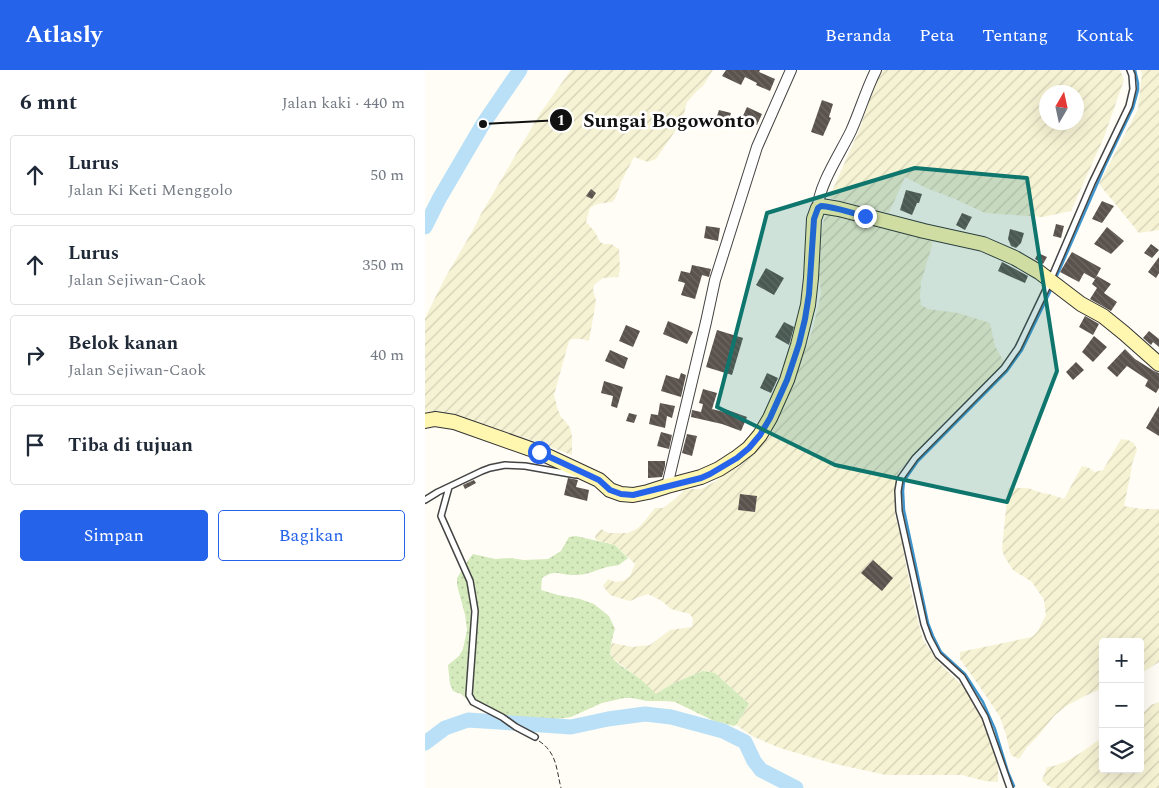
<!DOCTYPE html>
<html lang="id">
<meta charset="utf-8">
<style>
body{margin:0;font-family:Spectral,serif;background:#f2f2f3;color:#1f2937}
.controls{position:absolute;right:15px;bottom:15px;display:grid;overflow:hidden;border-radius:5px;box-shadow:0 5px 20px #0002}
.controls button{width:45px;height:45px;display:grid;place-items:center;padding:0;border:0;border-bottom:1px solid #e0e1e3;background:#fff;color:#1f2937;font:25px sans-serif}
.compass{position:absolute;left:614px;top:15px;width:45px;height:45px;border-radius:50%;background:#fff;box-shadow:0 5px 20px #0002;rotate:9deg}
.stop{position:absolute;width:15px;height:15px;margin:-11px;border:4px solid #2563eb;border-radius:50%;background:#fff}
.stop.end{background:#2563eb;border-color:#fff;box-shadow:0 1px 5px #0008}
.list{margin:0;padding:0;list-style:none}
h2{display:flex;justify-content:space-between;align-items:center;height:65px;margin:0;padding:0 20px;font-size:21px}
h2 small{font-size:16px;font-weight:400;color:#747a83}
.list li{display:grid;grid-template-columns:32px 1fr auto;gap:15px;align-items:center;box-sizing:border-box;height:80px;margin:0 10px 10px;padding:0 10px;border:1px solid #e0e1e3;border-radius:5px}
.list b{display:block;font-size:19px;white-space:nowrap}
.list p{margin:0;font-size:16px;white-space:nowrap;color:#747a83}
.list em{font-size:16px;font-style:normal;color:#747a83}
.actions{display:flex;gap:10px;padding:15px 20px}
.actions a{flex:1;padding:11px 0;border:1px solid #2563eb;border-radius:5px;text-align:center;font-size:18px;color:#2563eb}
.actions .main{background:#2563eb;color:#fff}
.icon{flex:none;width:28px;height:28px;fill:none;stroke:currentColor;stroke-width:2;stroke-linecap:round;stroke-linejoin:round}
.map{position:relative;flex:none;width:734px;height:718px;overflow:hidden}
header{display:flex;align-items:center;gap:30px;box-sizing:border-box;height:70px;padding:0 25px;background:#2563eb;color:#fff}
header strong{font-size:24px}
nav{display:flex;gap:28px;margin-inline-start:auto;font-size:18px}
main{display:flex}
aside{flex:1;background:#fff}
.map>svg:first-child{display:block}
.farmland{fill:url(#farmland-furrows);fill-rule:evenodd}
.grass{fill:url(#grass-dots)}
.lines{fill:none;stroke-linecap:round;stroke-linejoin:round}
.stream{stroke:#3f96cf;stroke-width:2.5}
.river{stroke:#b9e0f7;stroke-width:15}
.building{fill:url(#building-back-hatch)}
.lane-casing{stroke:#444;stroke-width:8}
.street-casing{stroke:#444;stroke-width:12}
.secondary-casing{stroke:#333;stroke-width:16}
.path{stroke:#333;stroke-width:1;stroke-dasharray:5 2.5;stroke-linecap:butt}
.lane{stroke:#fff;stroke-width:5}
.street{stroke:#fff;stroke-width:10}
.secondary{stroke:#fff6b0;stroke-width:14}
.route{stroke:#2563eb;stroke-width:6}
.marked{fill:#0f766e;fill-opacity:0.2;stroke:#0f766e;stroke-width:4;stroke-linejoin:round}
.leader{fill:none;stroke:#111;stroke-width:2}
.callout-dot{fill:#111;stroke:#fff;stroke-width:2}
.mark-label{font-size:15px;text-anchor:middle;font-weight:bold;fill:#fff}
.callout-label{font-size:20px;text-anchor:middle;font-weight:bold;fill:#111;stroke:#fff;stroke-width:5;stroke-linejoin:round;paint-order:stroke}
</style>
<header>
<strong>Atlasly</strong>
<nav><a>Beranda</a><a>Peta</a><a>Tentang</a><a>Kontak</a></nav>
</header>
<main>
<aside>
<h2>6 mnt<small>Jalan kaki · 440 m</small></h2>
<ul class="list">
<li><svg class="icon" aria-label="ahead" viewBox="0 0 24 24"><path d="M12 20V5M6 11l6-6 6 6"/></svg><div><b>Lurus</b><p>Jalan Ki Keti Menggolo</p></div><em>50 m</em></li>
<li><svg class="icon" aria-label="ahead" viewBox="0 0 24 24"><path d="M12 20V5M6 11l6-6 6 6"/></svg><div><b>Lurus</b><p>Jalan Sejiwan-Caok</p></div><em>350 m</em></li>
<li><svg class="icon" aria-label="right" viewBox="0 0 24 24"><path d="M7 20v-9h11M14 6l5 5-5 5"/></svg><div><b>Belok kanan</b><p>Jalan Sejiwan-Caok</p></div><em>40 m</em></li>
<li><svg class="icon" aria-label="arrive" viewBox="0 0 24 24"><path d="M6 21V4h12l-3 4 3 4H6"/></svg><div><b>Tiba di tujuan</b></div></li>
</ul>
<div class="actions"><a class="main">Simpan</a><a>Bagikan</a></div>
</aside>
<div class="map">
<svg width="734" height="718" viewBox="0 0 734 718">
<defs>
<pattern id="farmland-furrows" width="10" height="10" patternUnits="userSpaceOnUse" patternTransform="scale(1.25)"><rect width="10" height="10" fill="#f6f3d4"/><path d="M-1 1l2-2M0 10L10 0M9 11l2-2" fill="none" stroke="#d2cfb5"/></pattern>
<pattern id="grass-dots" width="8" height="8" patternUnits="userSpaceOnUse" patternTransform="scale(1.25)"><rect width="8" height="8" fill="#d5ebbd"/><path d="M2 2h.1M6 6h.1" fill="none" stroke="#b6c8a1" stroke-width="1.8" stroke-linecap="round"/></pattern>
<pattern id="building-back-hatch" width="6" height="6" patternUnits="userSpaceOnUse" patternTransform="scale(1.25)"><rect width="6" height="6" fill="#5a524d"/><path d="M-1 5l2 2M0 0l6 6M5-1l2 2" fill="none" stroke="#6d6662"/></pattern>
</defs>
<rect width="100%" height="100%" fill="#fffdf5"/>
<!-- farmland -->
<path class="farmland" d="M146,0H288L278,16L272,21L262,32L257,51L231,89L223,92L209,87L196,112L190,129L187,132L172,134L165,138L161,152L170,162L175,172L179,174H186L194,179L195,200L193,207L178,208L169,215L168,219L171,231L164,271L156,269H147L144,271L129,325L133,340L136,347L141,352L145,358L147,366V385L103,369L46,351L19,344H0V248L20,208L48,160L56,144L116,42Z
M457,0H695L699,10L679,67L646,141L618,147L560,143L530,129L501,118L480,107L464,143L404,128L435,58L448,18ZM622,22H652V52H622Z
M715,0H734V160L714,163L674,114L713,39L717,3Z
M404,143L509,169L496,212L495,227L496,235L503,239L533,243L565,253L570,276L579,292L563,311L520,351L474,401L471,411L470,430V445L477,470L479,485L489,535L498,570L514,593L542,620L554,637L564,662L573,697V712L560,711L537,705H461L406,693L355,678L329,667L311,655L324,634L302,614L296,608L278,601L263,607L247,614L232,625L211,606L187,588L185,580L187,573L208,577L225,575L245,560L267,557L268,549L265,544L246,539L237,531L223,524L211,528L208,530L204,531L185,525L178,516L183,509L190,512L198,511L205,506L210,494L190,475L171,470L170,466L176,459L183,463H203L213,458L218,453L230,438H238L250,429L260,419H276L291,411L317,388L363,320L387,262L396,224L392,183L399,149L400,146Z
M696,369L703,370L709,373L712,380L707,394L706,402L699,436L716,439H734V592L715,604V572H678V618L664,624L641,636L629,646L613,666L602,677L594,689L586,685L584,678L581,665L575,647L555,617L535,589V582L607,567L613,561L621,545L619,530L607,512L588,500L579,486L577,479L583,418H603L617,423L624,424L639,429L657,396L664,398L670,402L678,400Z
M734,632V718H628L623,716L617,710L622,697L629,696L642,691L657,682L675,669H678V699H715V646L726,635Z"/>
<!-- grass -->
<path class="grass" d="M151,466L190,475L203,488C200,490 197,493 194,495C190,496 186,496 182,497C171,500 163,505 151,505C136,506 131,498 117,508L116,520L133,525L155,529L169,534L184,546L190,559C188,563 184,582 186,586C189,592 204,601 211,606C218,611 225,618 231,624L247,614L263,607L278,601L290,603L324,634L311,655L309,656L289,651L250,632L241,631H222L207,628H199L177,633L146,647L132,649H99L60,641L50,637L36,624L28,621L25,614L23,595L34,586L38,579L42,560L40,545L32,515V508L44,489L48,484L70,489L85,488L99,490L123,489L136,481L144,467Z"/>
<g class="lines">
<!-- stream -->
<path class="stream" d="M631,208L680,96L708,38L713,20V13L710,0
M589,716L583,702L570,659L558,632L540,604L516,582L508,566L503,553L479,440L478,421L479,411L493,391L582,301L597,280L627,218"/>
<!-- river -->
<path class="river" d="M0,157L14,129L58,54L95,0
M0,673L20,658L43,650L146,657L183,649L220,644L246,647L298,661L320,672L329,691L336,700L371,718"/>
</g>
<!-- building -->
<path class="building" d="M301,0H335L334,2L350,9L345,21L331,15L332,13L320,7L316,15L297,6Z
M397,30L408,34L404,47L406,48L398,66L386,62Z
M322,37L337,44L332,55L317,48Z
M294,40L306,43L303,53L291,49Z
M166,119L171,123L167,129L161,126Z
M481,120L497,124L494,133H492L487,145L475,140Z
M677,131L689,136L677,153L667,149Z
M537,143L547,147L540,160L531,155Z
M631,154L639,156L636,168L628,166Z
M281,156L295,158L293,171L279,168Z
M682,157L699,171L686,184L669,174Z
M585,159L599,163L596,173L591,178L586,176L583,169Z
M726,174L734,180L727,188L719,183Z
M647,182L676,198L670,209L659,203L654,212L635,202Z
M613,183L622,187L618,194L610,189Z
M734,187V203L731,208L723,202Z
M577,192L603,206L600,213L573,201Z
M267,195L286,199L284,207L277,205L270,229L256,225L260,213L253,211L256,201L265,203Z
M341,198L359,208L349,225L331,215Z
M672,206L686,214L679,223L692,232L686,241L665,229L672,218L667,214Z
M660,246L674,254L668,265L654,257Z
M243,251L268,262L262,274L238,264Z
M359,252L369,257L364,275L350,267Z
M201,255L215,261L208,277L194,271Z
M292,260L318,268L307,305L281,297Z
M724,261L734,269V277L728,272L726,275L718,268Z
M669,266L682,277L668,292L657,282Z
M700,279L710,289L729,301L734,303V318L731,323L720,316L723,310L702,296L692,307L682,298Z
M185,280L203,288L199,299L180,291Z
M651,292L659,300L648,310L641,302Z
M256,303L261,305L256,327L236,321L241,305L254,309Z
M342,303L353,308L346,323L335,318Z
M179,311L198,317L192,338L186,336L188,326L176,323Z
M278,319L292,323L287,339L299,342L300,339L322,347L316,361L297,354L266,347L267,340L276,342L278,334L274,333Z
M235,333L250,336L247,348L242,346L240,358L224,354L226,344L233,345Z
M734,336V366L721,358Z
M204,343L212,345L209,353L201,351Z
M236,362L247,365L244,379L232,376Z
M262,364L272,366L267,386L257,383Z
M223,391H240V396L237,407L223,408Z
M143,408L153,410L151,417L164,420L162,431L139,425Z
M49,410L51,413L40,419L38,415Z
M315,424L332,426L330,442L313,440Z
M448,490L468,508L457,521L436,503Z"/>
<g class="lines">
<!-- lane casing -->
<g class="lane-casing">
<path id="lane" d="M24,417L16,446L45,511L50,541L44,625L48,632L77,647L91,657L110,667
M0,430L13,422L57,401L65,398L80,395L100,396L151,405
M585,718L560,647L537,607L513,585L504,568L499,554L474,441L473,421L475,409L490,388L579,298L593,278L625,211L667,113L704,36L708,19L707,5L705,0"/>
</g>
<!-- street casing -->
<g class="street-casing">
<path id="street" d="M393,138C393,116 416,82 426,61C435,41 441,20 451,0
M242,416L281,252L290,210L332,77L366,0"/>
</g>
<!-- secondary casing -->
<g class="secondary-casing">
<path id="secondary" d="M0,351L10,349L29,352L114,382L174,410L185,420L196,424L208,425L223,422L242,416L276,407L294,399L311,388L324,378L335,365L345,348L362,310L373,275L383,235L386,208L389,149L393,138L396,136L414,139L499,161L558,174L590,188L614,202L656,234L678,246L699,263L734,294"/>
</g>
<!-- path -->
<path class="path" d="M114,671C132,683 131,698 136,718"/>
<!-- lane -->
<use href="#lane" class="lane"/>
<!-- street -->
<use href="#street" class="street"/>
<!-- secondary -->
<use href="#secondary" class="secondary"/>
</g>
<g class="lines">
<!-- route -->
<path class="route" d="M114,382L174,410L185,420L196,424L208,425L276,408L285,404L312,388L324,378L335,365L345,348L362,310L374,274L380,249L384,224L389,149L393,138L396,136C411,137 425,143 440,146"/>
</g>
<!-- marked area -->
<path class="marked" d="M490,98L602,108L632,301L582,432L410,395L292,337L342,143Z"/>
<!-- callouts -->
<path class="leader" d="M58 54L136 50"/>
<g class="callout-dot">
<circle cx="58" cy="54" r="5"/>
<circle cx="136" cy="50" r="12"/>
</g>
<g class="mark-label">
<text x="136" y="55">1</text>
</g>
<g class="callout-label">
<text x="244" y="57">Sungai Bogowonto</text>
</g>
</svg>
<div class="controls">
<button>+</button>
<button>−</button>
<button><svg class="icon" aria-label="layers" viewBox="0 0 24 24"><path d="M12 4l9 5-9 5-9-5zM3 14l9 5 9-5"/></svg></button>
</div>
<svg class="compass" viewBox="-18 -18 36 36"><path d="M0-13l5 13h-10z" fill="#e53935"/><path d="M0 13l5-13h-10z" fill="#747a83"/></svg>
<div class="stop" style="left:114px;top:382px"></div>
<div class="stop end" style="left:440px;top:146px"></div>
</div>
</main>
